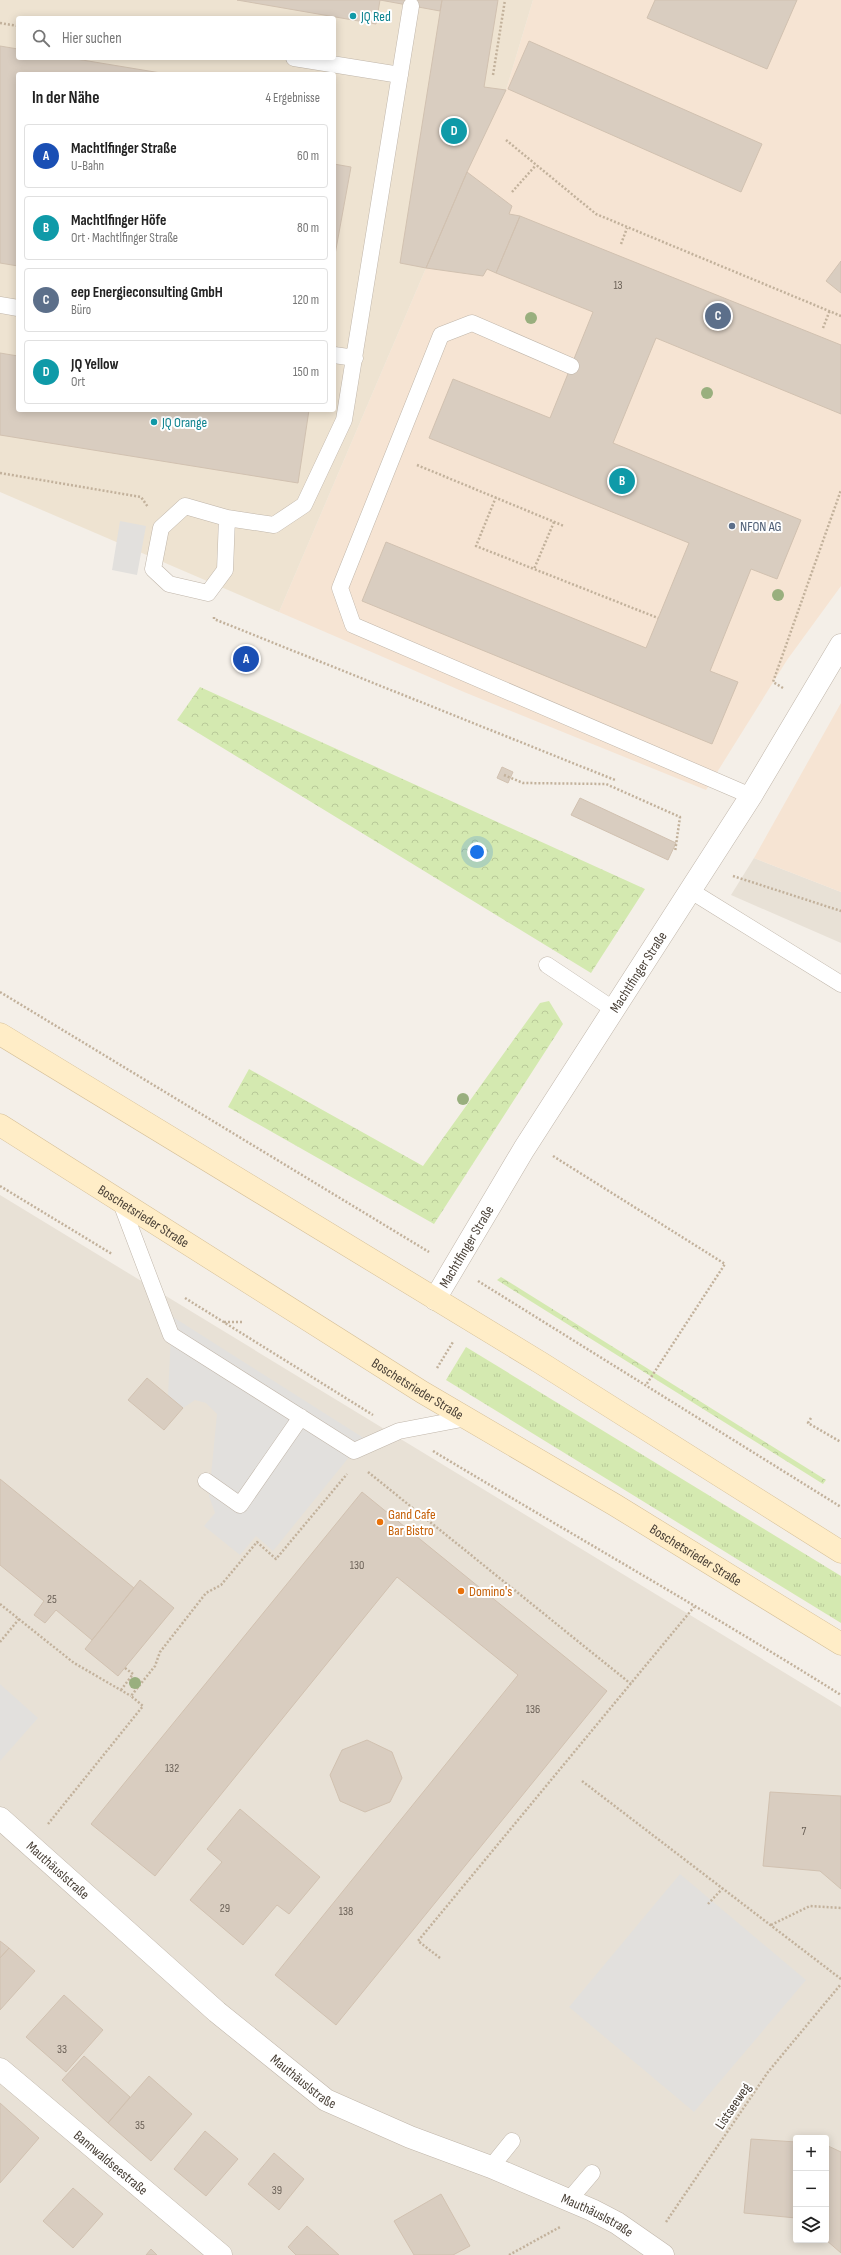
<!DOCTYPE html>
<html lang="de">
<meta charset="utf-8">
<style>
body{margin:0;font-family:"Sofia Sans Condensed",sans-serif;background:#f6f6f6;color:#222}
.controls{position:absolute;right:12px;bottom:12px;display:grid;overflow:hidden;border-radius:4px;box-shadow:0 2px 10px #0003}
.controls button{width:36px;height:36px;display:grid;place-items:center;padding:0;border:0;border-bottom:1px solid #e0e0e0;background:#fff;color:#222;font:20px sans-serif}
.you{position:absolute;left:477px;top:852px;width:14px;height:14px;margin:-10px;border:3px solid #fff;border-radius:50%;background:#1a73e8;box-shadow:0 0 0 6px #1a73e833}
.badge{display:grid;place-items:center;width:26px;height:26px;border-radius:50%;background:#0b8043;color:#fff;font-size:13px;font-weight:700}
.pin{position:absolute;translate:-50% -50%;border:2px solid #fff;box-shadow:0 1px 4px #0006}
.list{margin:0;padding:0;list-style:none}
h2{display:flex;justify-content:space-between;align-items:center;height:52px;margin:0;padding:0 16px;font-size:17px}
h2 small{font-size:13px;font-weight:400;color:#767676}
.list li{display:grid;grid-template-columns:26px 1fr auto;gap:12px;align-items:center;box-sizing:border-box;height:64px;margin:0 8px 8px;padding:0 8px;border:1px solid #e0e0e0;border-radius:4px}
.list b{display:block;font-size:15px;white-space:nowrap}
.list p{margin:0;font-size:13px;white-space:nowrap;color:#767676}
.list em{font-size:13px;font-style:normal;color:#767676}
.icon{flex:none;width:22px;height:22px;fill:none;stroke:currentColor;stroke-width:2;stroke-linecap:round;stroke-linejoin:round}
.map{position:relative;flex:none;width:841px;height:2255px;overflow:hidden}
.search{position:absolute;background:#fff;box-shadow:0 2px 10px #0003;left:16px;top:16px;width:320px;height:44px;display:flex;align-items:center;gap:10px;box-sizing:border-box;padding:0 14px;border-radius:4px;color:#767676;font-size:15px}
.panel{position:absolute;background:#fff;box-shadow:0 2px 10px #0003;left:16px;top:72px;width:320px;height:340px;border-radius:4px}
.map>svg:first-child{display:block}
.residential{fill:#e8e1d6;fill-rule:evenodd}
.commercial{fill:#f6e4d3}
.education{fill:#eee3d1;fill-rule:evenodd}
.grass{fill:url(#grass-tufts)}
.forest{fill:url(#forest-crowns)}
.parking{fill:#e2e0dd}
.building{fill:#d9cdc0;stroke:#d1c1b0}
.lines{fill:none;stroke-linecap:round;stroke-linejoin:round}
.lane-casing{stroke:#c0b6aa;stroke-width:17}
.street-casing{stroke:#c0b6aa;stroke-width:23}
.secondary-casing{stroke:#d5bf97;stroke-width:23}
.path{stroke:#c2b19b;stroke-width:2.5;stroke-dasharray:2 2;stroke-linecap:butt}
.lane{stroke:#fff;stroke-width:16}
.street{stroke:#fff;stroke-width:22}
.secondary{stroke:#ffedc7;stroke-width:22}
.tree{fill:#99af7e}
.culture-dot{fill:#0f9aa8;stroke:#fff;stroke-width:1.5}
.service-dot{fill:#5c6f8a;stroke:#fff;stroke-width:1.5}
.food-dot{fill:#e8710a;stroke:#fff;stroke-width:1.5}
.labels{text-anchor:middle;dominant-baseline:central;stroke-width:4;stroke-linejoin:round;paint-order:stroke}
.number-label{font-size:12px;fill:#6c6258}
.culture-label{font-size:14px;fill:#0d838f;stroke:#fff;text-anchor:start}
.service-label{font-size:14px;fill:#4e5e75;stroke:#fff;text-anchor:start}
.street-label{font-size:14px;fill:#483f36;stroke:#fff}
.food-label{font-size:14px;fill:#c56008;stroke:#fff;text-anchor:start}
</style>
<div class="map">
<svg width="841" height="2255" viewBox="0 0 841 2255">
<defs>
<pattern id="grass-tufts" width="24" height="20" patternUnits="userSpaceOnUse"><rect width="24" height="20" fill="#d4e9b0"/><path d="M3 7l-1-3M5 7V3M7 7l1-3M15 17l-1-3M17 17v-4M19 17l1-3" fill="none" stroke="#b8c998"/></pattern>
<pattern id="forest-crowns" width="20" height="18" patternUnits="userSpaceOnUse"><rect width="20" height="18" fill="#d4e9b0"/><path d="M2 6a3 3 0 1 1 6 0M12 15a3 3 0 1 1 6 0" fill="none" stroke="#b8c998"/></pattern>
</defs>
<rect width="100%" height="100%" fill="#f4efe8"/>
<!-- residential -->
<path class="residential" d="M754,858L841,892V943L731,895Z
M0,1195L841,1707V2255H0ZM796,2138H826V2240H796Z"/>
<!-- commercial -->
<path class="commercial" d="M533,0H841V586L787,660L706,790L464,692L279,612L426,268L467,172L506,90Z
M841,703V892L754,858Z"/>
<!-- education -->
<path class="education" d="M0,0H533L506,90L467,172L426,268L279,612L0,492ZM18,18H334V58H18ZM18,74H334V410H18Z"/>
<!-- grass -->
<path class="grass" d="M466,1347L841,1576V1623L446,1380Z"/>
<!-- forest -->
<path class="forest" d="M200,687L645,889L591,973L177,720Z
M549,1001L563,1024L434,1224L228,1107L249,1069L423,1166L540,1003Z
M501,1277L826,1480L823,1484L497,1280Z"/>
<!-- parking -->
<path class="parking" d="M120,521L146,526L137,575L112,570Z
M162,1310L370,1442L354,1451L273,1551L256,1536L240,1555L204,1526L215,1513L209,1496L217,1414L206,1403L195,1400L183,1408L168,1395L171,1335Z
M0,1684L38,1718L0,1761Z
M680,1874L806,1980L694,2112L569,2007Z"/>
<!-- building -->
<path class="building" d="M237,0H380L376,24Z
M380,0H442L440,11Z
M442,0H498L484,87L506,90L467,172L426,268L400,263Z
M655,0H797L767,69L647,18Z
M529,41L762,144L741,192L508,89Z
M0,46L18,49V58H70L167,74H18V266L0,263Z
M334,164L351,167L334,260Z
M467,172L512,206L509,214L520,216L496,273L487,269L483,276L426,268Z
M520,216L841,345V414L656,338L613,443L801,520L777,579L751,569L710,671L738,682L712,744L362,601L386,542L646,648L689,543L429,438L453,379L550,418L593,312L496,273Z
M841,261V293L826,281Z
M0,353L18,356V410H309L298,483L0,435Z
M502,767L513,772L508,783L497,778Z
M580,798L676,843L668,860L571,815Z
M147,1378L183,1408L164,1430L128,1400Z
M0,1479L134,1588L92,1640L56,1610L45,1623L34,1615L44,1601L0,1565Z
M362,1492L607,1691L336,2025L275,1975L518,1675L397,1577L155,1876L91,1824Z
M140,1580L174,1608L118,1676L85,1649Z
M367,1740L392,1752L402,1778L390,1802L365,1812L340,1801L330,1775L342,1750Z
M770,1792L841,1796V1889L820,1871L763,1866Z
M240,1809L320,1877L289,1914L277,1905L243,1945L190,1900L222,1862L207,1849Z
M0,1941L9,1948L0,1958Z
M9,1948L35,1971L0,2010V1958Z
M64,1995L103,2030L66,2072L26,2037Z
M84,2056L130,2097L108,2123L62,2080Z
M149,2076L192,2114L151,2161L108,2123Z
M0,2103L39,2138L0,2183Z
M205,2131L238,2159L206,2196L174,2169Z
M751,2139L796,2142V2218L744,2213Z
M826,2145L841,2152V2253L826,2240Z
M274,2153L304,2179L279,2210L248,2184Z
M73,2188L103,2214L73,2248L43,2221Z
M441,2194L470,2246L453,2255H414L394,2221Z
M307,2226L339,2255H296L288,2247Z
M151,2249L157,2255H146Z"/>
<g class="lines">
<!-- lane casing -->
<g class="lane-casing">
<path id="lane" d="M294,58L400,75
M0,305L18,308
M334,355L355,358
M571,366L472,323L441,335L340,588L353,625L751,796
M227,518L185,506L161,528L153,569L169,584L208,593L225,570L227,518L274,525L304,505L344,420L411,6
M691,891L841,984
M547,965L613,1009
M121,1203L171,1335L354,1451L399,1431L467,1418
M206,1481L240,1505L301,1417
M491,2167L512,2141
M569,2200L592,2173"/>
</g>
<!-- street casing -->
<g class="street-casing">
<g id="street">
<path id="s1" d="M435,1299L524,1149L751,796L841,645"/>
<path id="s2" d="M0,1818L217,2012L326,2100L410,2137L491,2167L592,2210L617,2223L663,2255"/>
<path id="s3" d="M0,2069L221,2255"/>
</g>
</g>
<!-- secondary casing -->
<g class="secondary-casing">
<g id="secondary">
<path d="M0,1034L541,1363L841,1552"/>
<path id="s4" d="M0,1125L422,1392L615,1505L841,1644"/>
</g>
</g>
<!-- path -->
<path class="path" d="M0,23L18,26
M493,75L505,0
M506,140L596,214L841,316
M512,192L536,165
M621,244L627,228
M823,328L830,310
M417,465L564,526
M0,473L141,497L148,507
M496,497L476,546L534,569
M554,522L534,569L658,618
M214,617V619L615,780
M783,688L773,682L841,490
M504,775L523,783L606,784L680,817L675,852
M733,876L841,911
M0,992L429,1252
M553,1156L725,1264L646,1385
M0,1186L112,1254
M478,1281L841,1507
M185,1298L373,1415
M224,1322H242
M437,1368L453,1342
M811,1418L808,1423L841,1442
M433,1451C569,1533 707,1611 841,1695
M368,1472L631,1684
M0,1604L74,1663L131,1696
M0,1642L19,1619
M121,1690L133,1674L125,1668
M582,1781L841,1979
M48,1824L143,1706L131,1696L155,1666L160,1652L206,1593L221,1585L257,1542L276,1559L347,1474
M708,1904L723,1888
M771,1925L810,1906L841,1908
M440,1958L418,1941L694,1607
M666,2222L768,2072L841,1984
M509,2255L560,2227"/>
<!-- lane -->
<use href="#lane" class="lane"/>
<!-- street -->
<use href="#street" class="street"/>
<!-- secondary -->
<use href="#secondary" class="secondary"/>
</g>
<!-- trees -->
<g class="tree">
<circle cx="531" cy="318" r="6"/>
<circle cx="707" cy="393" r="6"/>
<circle cx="778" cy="595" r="6"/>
<circle cx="463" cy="1099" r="6"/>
<circle cx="135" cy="1683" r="6"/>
</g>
<!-- markers -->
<g class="culture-dot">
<circle cx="353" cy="16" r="4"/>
<circle cx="154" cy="422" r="4"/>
</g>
<circle class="service-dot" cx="732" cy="526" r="4"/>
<g class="food-dot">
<circle cx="380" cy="1522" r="4"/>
<circle cx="461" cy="1591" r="4"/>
</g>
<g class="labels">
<!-- number labels -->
<g class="number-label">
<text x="618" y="285">13</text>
<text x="357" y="1565">130</text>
<text x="52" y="1599">25</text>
<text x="533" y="1709">136</text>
<text x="172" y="1768">132</text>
<text x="804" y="1831">7</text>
<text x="225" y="1908">29</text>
<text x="346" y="1911">138</text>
<text x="62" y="2049">33</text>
<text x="140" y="2125">35</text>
<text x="277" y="2190">39</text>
</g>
<!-- culture labels -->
<g class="culture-label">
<text x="361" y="16">JQ Red</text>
<text x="162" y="422">JQ Orange</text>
</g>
<!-- service labels -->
<g class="service-label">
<text x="740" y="526">NFON AG</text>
</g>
<!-- street labels -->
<g class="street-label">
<text stroke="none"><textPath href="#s1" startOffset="385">Machtlfinger Straße</textPath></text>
<text stroke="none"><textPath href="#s4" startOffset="170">Boschetsrieder Straße</textPath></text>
<text stroke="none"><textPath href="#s1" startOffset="61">Machtlfinger Straße</textPath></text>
<text stroke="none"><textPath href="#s4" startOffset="494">Boschetsrieder Straße</textPath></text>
<text stroke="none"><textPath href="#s4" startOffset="818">Boschetsrieder Straße</textPath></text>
<text stroke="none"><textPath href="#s2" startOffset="78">Mauthäuslstraße</textPath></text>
<text stroke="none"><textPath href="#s2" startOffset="402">Mauthäuslstraße</textPath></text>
<text transform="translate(733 2106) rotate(-56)">Listseeweg</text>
<text stroke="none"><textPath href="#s3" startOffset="145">Bannwaldseestraße</textPath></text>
<text stroke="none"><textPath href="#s2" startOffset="726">Mauthäuslstraße</textPath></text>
</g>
<!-- food labels -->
<g class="food-label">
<text x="388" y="1514">Gand Cafe<tspan x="388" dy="16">Bar Bistro</tspan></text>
<text x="469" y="1591">Domino's</text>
</g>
</g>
</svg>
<div class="controls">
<button>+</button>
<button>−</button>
<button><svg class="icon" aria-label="layers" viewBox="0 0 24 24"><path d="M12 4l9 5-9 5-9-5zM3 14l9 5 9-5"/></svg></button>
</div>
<div class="you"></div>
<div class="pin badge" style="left:246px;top:659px;background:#1a4fb4">A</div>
<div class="pin badge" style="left:622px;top:481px;background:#0f9aa8">B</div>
<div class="pin badge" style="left:718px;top:316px;background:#5c6f8a">C</div>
<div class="pin badge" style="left:454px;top:131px;background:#0f9aa8">D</div>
<div class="search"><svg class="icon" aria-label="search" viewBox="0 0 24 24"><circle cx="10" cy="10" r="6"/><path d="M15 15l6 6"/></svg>Hier suchen</div>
<section class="panel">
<h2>In der Nähe<small>4 Ergebnisse</small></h2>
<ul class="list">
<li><span class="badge" style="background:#1a4fb4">A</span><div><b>Machtlfinger Straße</b><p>U-Bahn</p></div><em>60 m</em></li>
<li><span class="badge" style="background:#0f9aa8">B</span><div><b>Machtlfinger Höfe</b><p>Ort · Machtlfinger Straße</p></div><em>80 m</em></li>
<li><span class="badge" style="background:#5c6f8a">C</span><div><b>eep Energieconsulting GmbH</b><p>Büro</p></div><em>120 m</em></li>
<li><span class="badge" style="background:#0f9aa8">D</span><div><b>JQ Yellow</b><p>Ort</p></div><em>150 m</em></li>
</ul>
</section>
</div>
